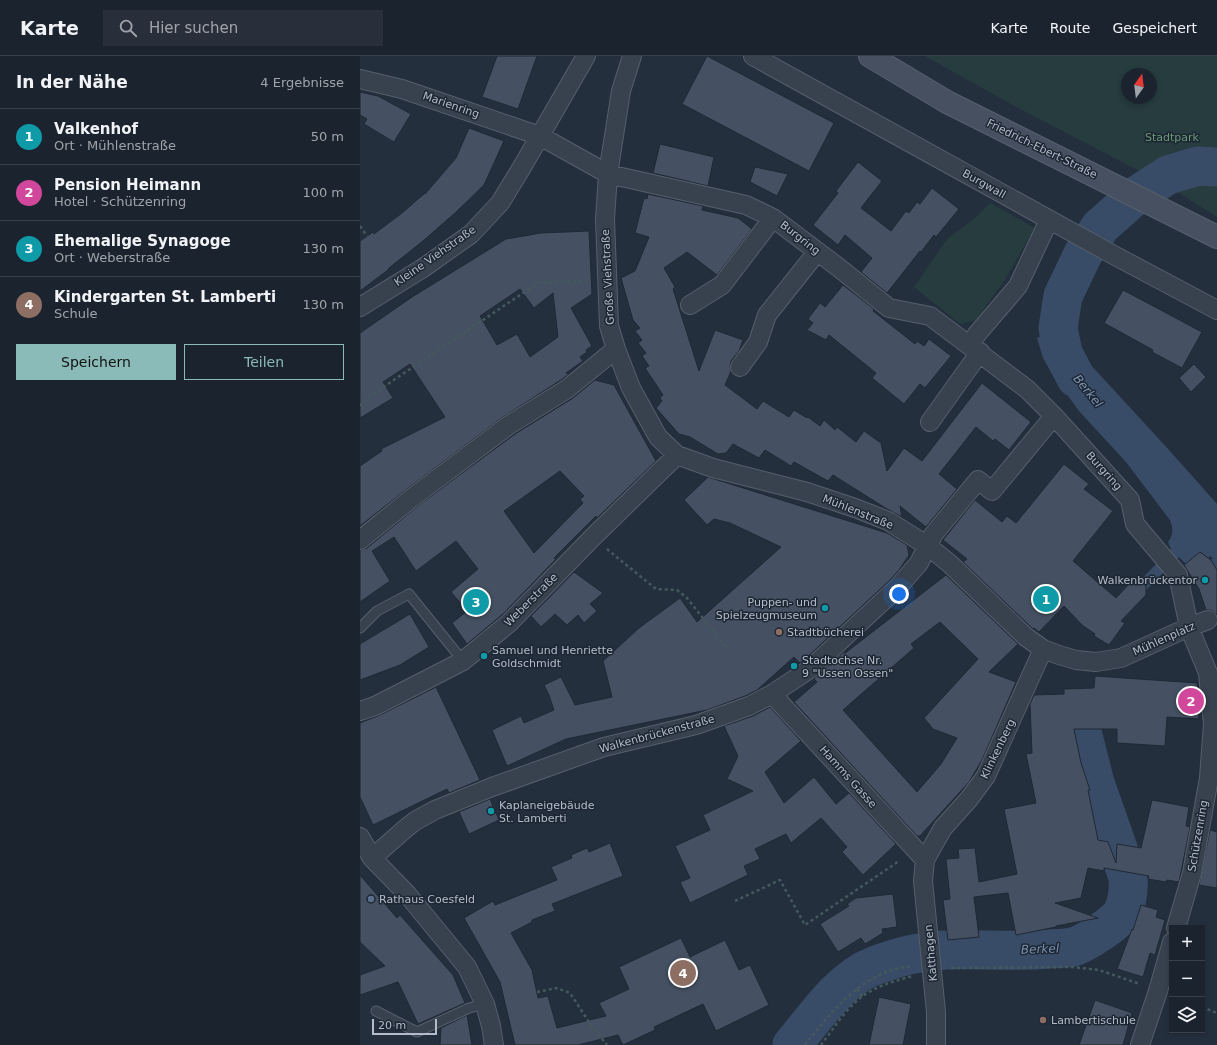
<!DOCTYPE html>
<html lang="de">
<meta charset="utf-8">
<style>
body{margin:0;font-family:"DejaVu Sans",sans-serif;background:#282f3a;color:#f1f3f6}
.controls{position:absolute;right:12px;bottom:12px;display:grid;overflow:hidden;border-radius:0px;box-shadow:0 2px 6px #0003}
.controls button{width:36px;height:36px;display:grid;place-items:center;padding:0;border:0;border-bottom:1px solid #39404a;background:#1b232e;color:#f1f3f6;font:20px sans-serif}
.compass{position:absolute;left:761px;top:12px;width:36px;height:36px;border-radius:50%;background:#1b232e;box-shadow:0 2px 6px #0003;rotate:14deg}
.scale{position:absolute;left:12px;bottom:10px;width:65px;box-sizing:border-box;padding-left:4px;border:2px solid #b4bcc9;border-top:0;font-size:11px;line-height:14px;white-space:nowrap;color:#b4bcc9;-webkit-text-stroke:3px #1d2633;paint-order:stroke}
.you{position:absolute;left:539px;top:538px;width:14px;height:14px;margin:-10px;border:3px solid #fff;border-radius:50%;background:#1a73e8;box-shadow:0 0 0 6px #1a73e833}
.badge{display:grid;place-items:center;width:26px;height:26px;border-radius:50%;background:#8bbbb9;color:#fff;font-size:13px;font-weight:700}
.pin{position:absolute;translate:-50% -50%;border:2px solid #fff;box-shadow:0 1px 4px #0006}
.list{margin:0;padding:0;list-style:none}
h2{display:flex;justify-content:space-between;align-items:center;height:52px;margin:0;padding:0 16px;font-size:17px}
h2 small{font-size:13px;font-weight:400;color:#a0a4aa}
.list li{display:grid;grid-template-columns:26px 1fr auto;gap:12px;align-items:center;box-sizing:border-box;height:56px;padding:0 16px;border-top:1px solid #39404a}
.list b{display:block;font-size:15px;white-space:nowrap}
.list p{margin:0;font-size:13px;white-space:nowrap;color:#a0a4aa}
.list em{font-size:13px;font-style:normal;color:#a0a4aa}
.actions{display:flex;gap:8px;padding:12px 16px}
.actions a{flex:1;padding:9px 0;border:1px solid #8bbbb9;border-radius:0px;text-align:center;font-size:14px;color:#8bbbb9}
.actions .main{background:#8bbbb9;color:#111}
.icon{flex:none;width:22px;height:22px;fill:none;stroke:currentColor;stroke-width:2;stroke-linecap:round;stroke-linejoin:round}
.map{position:relative;flex:none;width:857px;height:989px;overflow:hidden}
header{display:flex;align-items:center;gap:24px;box-sizing:border-box;height:56px;padding:0 20px;background:#1b232e;border-bottom:1px solid #39404a}
header strong{font-size:19px}
nav{display:flex;gap:22px;margin-inline-start:auto;font-size:14px}
.search{width:280px;height:36px;background:#282f3a;display:flex;align-items:center;gap:10px;box-sizing:border-box;padding:0 14px;border-radius:0px;color:#a0a4aa;font-size:15px}
main{display:flex}
aside{flex:1;background:#1b232e}
.map>svg:first-child{display:block}
.green{fill:#263c3f;fill-rule:evenodd}
.water{fill:#394c67}
.lines{fill:none;stroke-linecap:round;stroke-linejoin:round}
.river{stroke:#394c67;stroke-width:39}
.building{fill:#455162;stroke:#1f2835;fill-rule:evenodd}
.service-casing{stroke:#565f6c;stroke-width:11}
.minor-casing{stroke:#565f6c;stroke-width:20}
.secondary-casing{stroke:#565f6c;stroke-width:24}
.path{stroke:#44595c;stroke-width:2.5;stroke-dasharray:3 3;stroke-linecap:butt}
.service{stroke:#38414e;stroke-width:9}
.minor{stroke:#38414e;stroke-width:18}
.secondary{stroke:#465061;stroke-width:22}
.culture-dot{fill:#0f9aa8;stroke:#1d2633;stroke-width:1.5}
.education-dot{fill:#8d6e63;stroke:#1d2633;stroke-width:1.5}
.service-dot{fill:#5c6f8a;stroke:#1d2633;stroke-width:1.5}
.labels{text-anchor:middle;dominant-baseline:central;stroke-width:3;stroke-linejoin:round;paint-order:stroke}
.street-label{font-size:11px;fill:#b4bcc9;stroke:#1d2633}
.park-label{font-size:11px;fill:#6b9a76;stroke:#1d2633}
.poi-label{font-size:11px;fill:#b4bcc9;stroke:#1d2633;text-anchor:start}
.water-label{font-size:12px;font-style:italic;fill:#7c92b1;stroke:#1d2633}
</style>
<header>
<strong>Karte</strong>
<div class="search"><svg class="icon" aria-label="search" viewBox="0 0 24 24"><circle cx="10" cy="10" r="6"/><path d="M15 15l6 6"/></svg>Hier suchen</div>
<nav><a>Karte</a><a>Route</a><a>Gespeichert</a></nav>
</header>
<main>
<aside>
<h2>In der Nähe<small>4 Ergebnisse</small></h2>
<ul class="list">
<li><span class="badge" style="background:#0f9aa8">1</span><div><b>Valkenhof</b><p>Ort · Mühlenstraße</p></div><em>50 m</em></li>
<li><span class="badge" style="background:#d1479c">2</span><div><b>Pension Heimann</b><p>Hotel · Schützenring</p></div><em>100 m</em></li>
<li><span class="badge" style="background:#0f9aa8">3</span><div><b>Ehemalige Synagoge</b><p>Ort · Weberstraße</p></div><em>130 m</em></li>
<li><span class="badge" style="background:#8d6e63">4</span><div><b>Kindergarten St. Lamberti</b><p>Schule</p></div><em>130 m</em></li>
</ul>
<div class="actions"><a class="main">Speichern</a><a>Teilen</a></div>
</aside>
<div class="map">
<svg width="857" height="989" viewBox="0 0 857 989">
<rect width="100%" height="100%" fill="#242f3e"/>
<!-- green -->
<path class="green" d="M565,0H857V161L810,131L649,47ZM767,18H791V42H767Z
M630,147L675,172L644,225L616,264L600,268L554,231L585,186L592,179L614,163Z"/>
<!-- water -->
<path class="water" d="M698,272L710,277L712,286L717,294L809,394L857,448V514L851,504L853,502L850,500L848,502L841,496L826,508L819,501L815,505L806,498L811,493L808,486C814,478 813,472 810,464L766,406L719,355L693,319L683,302L677,282Z
M797,507L805,515L785,535L777,528Z"/>
<g class="lines">
<!-- river -->
<path class="river" d="M716,322L703,297L698,272L703,240L723,198L740,171L774,141L808,119L838,110L857,111
M432,989C454,963 481,922 514,910C537,901 561,895 585,894C620,893 654,896 689,893C696,892 705,893 713,891C724,888 757,867 762,857C768,845 769,834 768,821L735,727L722,676"/>
</g>
<!-- building -->
<path class="building" d="M137,0H177L158,53L122,41Z
M347,0L474,67L449,115L322,48Z
M0,36L18,40L51,58L34,86L4,68L7,63L0,59Z
M109,72L144,85L124,129L95,157L63,185L29,212L28,214L0,235V185L13,176L14,178L42,157L65,137V138L96,102Z
M300,88L354,101L348,130L293,117Z
M498,106L522,125L501,152L531,175L546,155L549,157L557,146L560,148L572,132L599,153L576,181L574,179L561,196L560,195L527,237L501,216L512,202L485,179L478,189L453,169L478,137L476,135Z
M395,111L428,118L417,140L390,126Z
M288,138L343,150L342,154L378,162L392,173L357,219L327,196L304,212L315,231L313,233L339,315L355,274L383,284L379,295L371,305L370,310L371,315L365,329L397,353L403,345L429,361L434,354L447,362L448,361L460,370L464,364L475,374L477,371L496,386L504,375L521,387L527,415L544,392L562,405L622,327L671,366L649,394L635,383L633,385L616,371L579,418L597,433L566,471L540,450L542,461L527,453L473,419L468,425L434,406L431,410L405,394L399,402L373,388L366,397L358,398L330,381L319,378L296,352L302,345L300,342L303,339L285,312L289,310L282,300L286,297L278,287L282,284L275,275L280,272L273,264L261,222L275,215L289,181L275,177L284,142L287,143Z
M229,175L232,238L211,252L232,290L226,294L227,296L220,301L223,305L206,317L209,318L201,324L143,361L47,433L0,470V410L22,395L21,393L85,361L50,308L23,326L33,342L0,362V277L52,241L146,183L181,177ZM160,233L174,252L193,237L198,281L170,301L157,278L137,289L120,260Z
M483,229L514,253L513,255L555,288L557,285L564,290L569,283L591,300L565,332L560,328L544,348L512,322L516,317L469,279L466,284L447,274L453,267L448,263L460,247L465,251Z
M763,234L842,276L822,312L792,296L793,294L744,267Z
M834,308L846,321L831,336L819,322Z
M235,324L254,329L296,405L237,462L236,460L194,502L196,503L144,557L107,588L92,567L107,555L91,536L118,513L96,485L56,515L34,481L12,495L30,525L0,546V494L7,492L59,449L155,378L213,342ZM200,415L224,440L220,443L223,447L174,497L144,455Z
M704,408L729,428L724,433L753,455L713,505L756,542L771,526H786V539L761,565L765,567L749,589L734,580L735,578L722,569L704,550L679,576L674,572L673,573L603,506L607,503L583,484L615,444L642,466L647,460L656,467Z
M348,421L527,477L547,489L549,499L539,514L530,524L443,605L440,607L434,601L397,634L385,640L347,654L206,683L147,710L132,674L161,660L164,667L194,654L189,639L184,629L201,621L215,649L252,641L243,605L279,572L320,542L337,566L421,491L370,467L354,463L347,469L324,444Z
M840,496L851,504L857,514V559L854,556L850,554H846L839,533L824,509Z
M214,516L243,537L230,548L237,555L224,567L218,559L207,569L195,558L181,571L171,560Z
M586,519L658,588L629,616L656,626L622,704L609,726L560,780H557L434,646L457,626L454,623L488,592L484,598ZM580,566L618,603L564,662L573,673L597,682L581,708L557,736L483,654L554,592L551,588Z
M50,558L69,591L40,609L0,624V588Z
M735,620L837,627L839,663L807,661L805,690L757,687V673H714L721,707L730,734H728L738,784L748,786L756,807L757,788L781,792L792,744L829,751L826,770L830,771L819,826L807,824L806,826L788,823L789,820L744,812V815L728,812L721,842L695,847L738,862L696,870V871L656,879L648,837L614,841L619,881L588,884L583,844L590,843L586,803L599,802L598,793L615,792L619,826L657,818L644,753L676,747L666,698L672,697L670,648L674,639L704,638V633L734,632Z
M76,631L120,724L89,737L87,733L13,769L0,741V667L20,659Z
M410,651L441,685L405,716L424,747L454,721L476,748L489,737L536,788L503,819L482,796L487,791L461,762L431,787L426,778L395,793L400,803L384,810L388,819L330,847L320,826L330,822L315,790L350,774L343,759L393,735L367,723L378,700L364,670L393,660Z
M130,743L139,764L109,778L99,756Z
M850,774L857,776V832L839,829Z
M250,787L263,820L192,848L195,855L172,864V866L151,877L172,914L178,942L188,940L197,972L246,960L239,947L269,933L259,911L321,882L330,901L365,884L379,914L390,909L409,949L356,975L343,948L294,971L295,974L263,989L258,979L218,989H155L140,926L104,862L133,845L135,849L197,824L191,811L212,802L211,799L227,792L229,796Z
M0,819L37,862L40,859L93,919L105,947L58,968L38,926L0,939V919L25,910L0,886Z
M533,838L537,871L522,873L523,877L505,888L501,882L478,896L460,868L489,850L487,848L496,842Z
M781,849L798,854L796,861L805,864L795,899L790,897L783,921L757,913L772,873L773,874Z
M519,941L551,948L543,989H509Z
M735,944L772,957L763,989H719Z
M107,959L112,989H80L81,972Z"/>
<g class="lines">
<!-- service casing -->
<g class="service-casing">
<path id="service" d="M0,572L17,555L49,538L103,605
M16,955L57,976L109,952L125,948"/>
</g>
<!-- minor casing -->
<g class="minor-casing">
<path id="minor" d="M272,0L261,35L248,118L245,163L249,270L256,293L271,332L298,381L317,399L353,412L447,436L495,452L528,465L568,490L590,508L666,581L683,593L699,599L716,604L736,606L761,602L829,571L848,564
M393,0L748,196L857,254
M0,23L42,33L180,80L248,118L386,149L413,162L478,211L529,252L570,260L667,333L694,360L770,444L775,468L818,519L829,571L848,617L853,668L849,722L832,817L816,872
M330,249L362,229L413,162
M0,251L63,212L111,178L140,147L162,111L226,0
M610,290L617,278L658,230L689,164
M380,311L398,286L407,259L457,196
M570,366L620,296
M0,484L53,441L149,369L207,333L256,293
M412,638L565,804
M0,655L15,650L103,605L149,567L234,480L317,399
M0,781L12,802L47,838L107,911L125,948L131,970L134,989
M12,802L45,773L55,765L75,754L132,731L244,691L336,669L389,650L412,638L450,613L538,531L559,507L573,479L618,424L632,435L694,360
M576,989V956L563,825L565,804L575,786L583,772L609,743L626,720L683,593
M780,989L798,935L812,886"/>
</g>
<!-- secondary casing -->
<g class="secondary-casing">
<path id="secondary" d="M510,0L587,46L857,181"/>
</g>
<!-- path -->
<path class="path" d="M0,170L7,180
M0,350L7,342L178,227L227,225
M247,493L259,503L296,533L317,534L327,542L366,591
M375,845L420,824L445,869L539,805
M591,912L712,911L739,914L780,928
M497,933L503,941
M177,936L197,932L210,937L231,969L247,989
M842,951L857,957
M445,989C473,953 504,915 552,910
M461,989C475,971 489,947 509,936C523,928 538,924 553,920"/>
<!-- service -->
<use href="#service" class="service"/>
<!-- minor -->
<use href="#minor" class="minor"/>
<!-- secondary -->
<use href="#secondary" class="secondary"/>
</g>
<!-- markers -->
<g class="culture-dot">
<circle cx="845" cy="524" r="4"/>
<circle cx="465" cy="552" r="4"/>
<circle cx="124" cy="600" r="4"/>
<circle cx="434" cy="610" r="4"/>
<circle cx="131" cy="755" r="4"/>
</g>
<g class="education-dot">
<circle cx="419" cy="576" r="4"/>
<circle cx="683" cy="964" r="4"/>
</g>
<circle class="service-dot" cx="11" cy="843" r="4"/>
<g class="labels">
<!-- street labels -->
<g class="street-label">
<text transform="translate(91 49) rotate(19)">Marienring</text>
<text transform="translate(682 93) rotate(26)">Friedrich-Ebert-Straße</text>
<text transform="translate(624 128) rotate(29)">Burgwall</text>
<text transform="translate(440 182) rotate(38)">Burgring</text>
<text transform="translate(75 200) rotate(-35)">Kleine Viehstraße</text>
<text transform="translate(248 221) rotate(-93)">Große Viehstraße</text>
<text transform="translate(744 415) rotate(48)">Burgring</text>
<text transform="translate(498 456) rotate(22)">Mühlenstraße</text>
<text transform="translate(171 544) rotate(-45)">Weberstraße</text>
<text transform="translate(804 583) rotate(-24)">Mühlenplatz</text>
<text transform="translate(297 678) rotate(-15)">Walkenbrückenstraße</text>
<text transform="translate(638 693) rotate(-64)">Klinkenberg</text>
<text transform="translate(488 721) rotate(48)">Hamms Gasse</text>
<text transform="translate(838 780) rotate(-80)">Schützenring</text>
<text transform="translate(571 897) rotate(-95)">Katthagen</text>
</g>
<!-- park labels -->
<g class="park-label">
<text x="812" y="81">Stadtpark</text>
</g>
<!-- poi labels -->
<g class="poi-label">
<text x="837" y="524" text-anchor="end">Walkenbrückentor</text>
<text x="457" y="546" text-anchor="end">Puppen- und<tspan x="457" dy="13">Spielzeugmuseum</tspan></text>
<text x="427" y="576">Stadtbücherei</text>
<text x="132" y="594">Samuel und Henriette<tspan x="132" dy="13">Goldschmidt</tspan></text>
<text x="442" y="604">Stadtochse Nr.<tspan x="442" dy="13">9 "Ussen Ossen"</tspan></text>
<text x="139" y="749">Kaplaneigebäude<tspan x="139" dy="13">St. Lamberti</tspan></text>
<text x="19" y="843">Rathaus Coesfeld</text>
<text x="691" y="964">Lambertischule</text>
</g>
<!-- water labels -->
<g class="water-label">
<text transform="translate(728 335) rotate(51)">Berkel</text>
<text transform="translate(680 893) rotate(-2)">Berkel</text>
</g>
</g>
</svg>
<div class="controls">
<button>+</button>
<button>−</button>
<button><svg class="icon" aria-label="layers" viewBox="0 0 24 24"><path d="M12 4l9 5-9 5-9-5zM3 14l9 5 9-5"/></svg></button>
</div>
<svg class="compass" viewBox="-18 -18 36 36"><path d="M0-13l5 13h-10z" fill="#e53935"/><path d="M0 13l5-13h-10z" fill="#a0a4aa"/></svg>
<div class="scale">20 m</div>
<div class="you"></div>
<div class="pin badge" style="left:686px;top:543px;background:#0f9aa8">1</div>
<div class="pin badge" style="left:831px;top:645px;background:#d1479c">2</div>
<div class="pin badge" style="left:116px;top:546px;background:#0f9aa8">3</div>
<div class="pin badge" style="left:323px;top:917px;background:#8d6e63">4</div>
</div>
</main>
